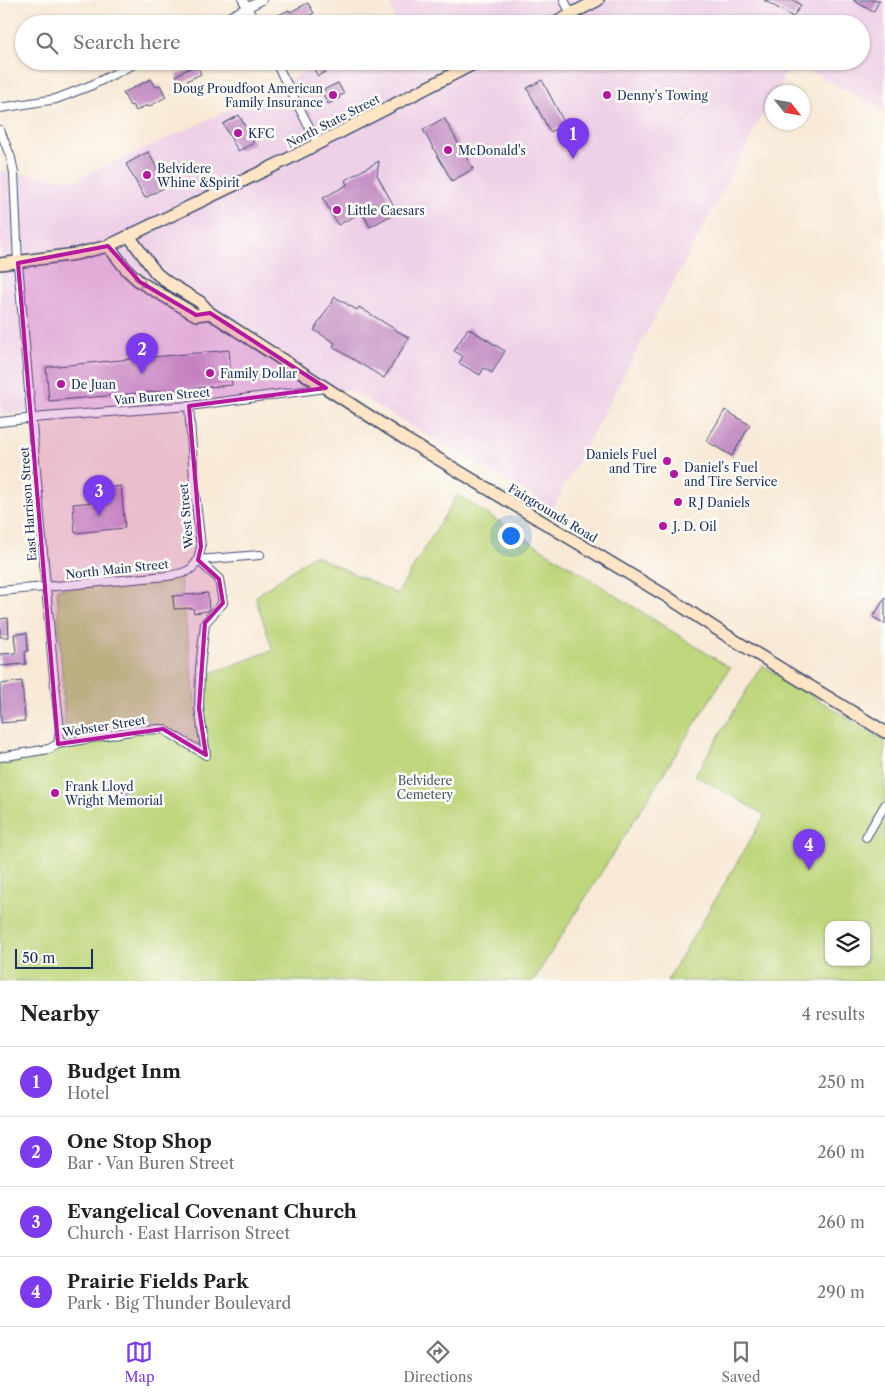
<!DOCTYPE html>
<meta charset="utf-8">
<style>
body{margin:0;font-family:"Libre Caslon Text",serif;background:#f6f6f6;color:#202124}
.controls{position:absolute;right:15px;bottom:15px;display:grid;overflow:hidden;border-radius:10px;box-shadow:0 1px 4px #0004}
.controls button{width:45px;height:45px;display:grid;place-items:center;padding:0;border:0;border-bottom:1px solid #e0e0e0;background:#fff;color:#202124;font:25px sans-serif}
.compass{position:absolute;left:765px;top:85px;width:45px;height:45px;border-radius:50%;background:#fff;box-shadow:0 1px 4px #0004;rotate:121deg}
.scale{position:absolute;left:15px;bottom:12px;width:78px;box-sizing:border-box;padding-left:5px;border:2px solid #1b2f5e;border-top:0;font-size:14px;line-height:18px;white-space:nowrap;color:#1b2f5e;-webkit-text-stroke:4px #fdfcf7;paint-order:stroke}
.you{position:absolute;left:510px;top:535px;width:18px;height:18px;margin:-12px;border:4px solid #fff;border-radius:50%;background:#1a73e8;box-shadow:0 0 0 8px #1a73e833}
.badge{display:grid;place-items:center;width:32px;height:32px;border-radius:50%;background:#7c3aed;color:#fff;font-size:16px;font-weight:700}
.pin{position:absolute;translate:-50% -41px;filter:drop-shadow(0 1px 2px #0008)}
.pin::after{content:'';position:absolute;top:26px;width:18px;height:15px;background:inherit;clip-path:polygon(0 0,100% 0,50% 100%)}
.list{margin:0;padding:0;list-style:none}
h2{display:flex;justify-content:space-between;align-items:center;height:65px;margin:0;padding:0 20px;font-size:21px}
h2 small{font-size:16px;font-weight:400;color:#757577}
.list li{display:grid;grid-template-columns:32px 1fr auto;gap:15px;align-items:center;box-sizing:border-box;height:70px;padding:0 20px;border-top:1px solid #e0e0e0}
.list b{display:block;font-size:19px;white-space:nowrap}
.list p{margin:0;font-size:16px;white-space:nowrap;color:#757577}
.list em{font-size:16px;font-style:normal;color:#757577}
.icon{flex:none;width:28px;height:28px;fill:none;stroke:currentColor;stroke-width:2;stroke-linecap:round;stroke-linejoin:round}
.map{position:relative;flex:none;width:885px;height:981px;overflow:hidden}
.search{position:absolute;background:#fff;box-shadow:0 1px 4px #0004;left:15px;right:15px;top:15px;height:55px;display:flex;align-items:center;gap:12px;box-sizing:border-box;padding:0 18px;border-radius:28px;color:#757577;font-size:19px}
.sheet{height:345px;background:#fff}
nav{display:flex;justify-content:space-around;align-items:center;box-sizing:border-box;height:70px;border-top:1px solid #e0e0e0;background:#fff;font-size:14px;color:#757577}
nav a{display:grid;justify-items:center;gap:2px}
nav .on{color:#7c3aed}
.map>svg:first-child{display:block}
.built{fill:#eed0e7}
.green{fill:#bed67b;stroke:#6c826c;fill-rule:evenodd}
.building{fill:#c592c5}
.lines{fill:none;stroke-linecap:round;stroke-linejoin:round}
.minor-casing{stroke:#3c4b70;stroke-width:10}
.secondary-casing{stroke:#3c4b70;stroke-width:14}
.minor{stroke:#fff;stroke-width:8}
.secondary{stroke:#fee5c5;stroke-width:11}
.oneway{stroke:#8c8a92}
.marked{fill:#b5179e;fill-opacity:0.2;stroke:#b5179e;stroke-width:4;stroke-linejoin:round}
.poi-dot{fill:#b5179e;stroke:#fdfcf7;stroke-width:2}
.labels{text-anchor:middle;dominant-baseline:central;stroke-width:5;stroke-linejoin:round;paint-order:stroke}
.poi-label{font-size:12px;fill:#1b2f5e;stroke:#fdfcf7;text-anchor:start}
.street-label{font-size:12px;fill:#1b2f5e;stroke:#fdfcf7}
.park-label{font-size:12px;fill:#445965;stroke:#fdfcf7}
</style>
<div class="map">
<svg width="885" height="981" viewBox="0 0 885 981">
<rect width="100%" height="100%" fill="#fdfcf7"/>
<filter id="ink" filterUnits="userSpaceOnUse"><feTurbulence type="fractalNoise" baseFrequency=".02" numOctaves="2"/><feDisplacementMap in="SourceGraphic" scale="10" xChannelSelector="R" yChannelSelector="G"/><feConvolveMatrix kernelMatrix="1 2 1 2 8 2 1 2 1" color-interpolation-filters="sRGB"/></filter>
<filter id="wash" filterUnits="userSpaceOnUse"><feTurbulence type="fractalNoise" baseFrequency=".0096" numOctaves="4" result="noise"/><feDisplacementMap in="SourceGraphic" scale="20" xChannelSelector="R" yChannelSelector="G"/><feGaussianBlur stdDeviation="1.12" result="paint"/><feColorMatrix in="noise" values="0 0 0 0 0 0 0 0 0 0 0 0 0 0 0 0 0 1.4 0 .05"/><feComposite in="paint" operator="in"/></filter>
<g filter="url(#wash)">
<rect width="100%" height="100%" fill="#f8e9d6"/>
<!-- built -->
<path class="built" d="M389,0H885V111L792,62L776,92H772V98L553,508L350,390L0,414V171L75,180L256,98L325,61H861V24H396Z"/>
<!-- green -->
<path class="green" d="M457,495L730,668L533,981H0V760L66,746L57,589L180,577L201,749L203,693L206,675L273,650L255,597L314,555L397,594Z
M762,665L885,741V981H667L765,815L695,775ZM829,925H866V962H829Z"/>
<g id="blocks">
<!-- building -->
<path class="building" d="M764,0H793L801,5L793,17Z
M853,0H880L873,12Z
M308,3L314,13L295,24H278L274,17L289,10L290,12Z
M318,61H328L332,68L318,76L311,65Z
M197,65L201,74L180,84L176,75Z
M151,79L156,87L160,85L166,97L148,107L147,105L136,111L132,105L130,106L123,93Z
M542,80L565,124L550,132L527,88Z
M338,83L344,94L339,96L340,98L328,104L321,91Z
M239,115L254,143L238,151L223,124Z
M444,118L473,169L452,181L423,130Z
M148,152L167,186L145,198L126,164Z
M379,161L377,175L397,212L370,227L362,212L338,225L323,198L347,185L345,180Z
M335,297L357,310L359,307L409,338L384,378L333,347L335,343L314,330Z
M468,328L505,351L492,373L484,368L480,375L459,363L463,356L454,351Z
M229,350L232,385L49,401L46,367Z
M725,410L750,425L732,456L706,441Z
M121,486L125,528L75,533L73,504L95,502L93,489Z
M208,593L209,610L208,611L194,613L193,608L174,609L173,596Z
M885,598V624L873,617Z
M8,618L9,637H0V619Z
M27,633L28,651L25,652L26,664L0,666V654L16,653L14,634Z
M22,681L25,721L1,723L0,684Z
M129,782L130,790L122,791L123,802L114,803L111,784Z"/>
</g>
</g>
<g filter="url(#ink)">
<use href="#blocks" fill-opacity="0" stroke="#3c4b70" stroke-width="1"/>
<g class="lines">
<!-- minor casing -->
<g class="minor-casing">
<path id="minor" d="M243,0L256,24
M564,0L571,14
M215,24L262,0
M275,61L318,144
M0,108L56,99L92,85L140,61
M0,130L11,158L14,173L18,263L53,667L60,730L58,744
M189,406L195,493L201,547L198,560L219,579L223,603L205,623L200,668L199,708L206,755
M0,422L44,417L189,406L326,388
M0,591L167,576C182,573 190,574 198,560L260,555
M0,757L49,749L58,744L136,730L163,729L206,755
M866,837L885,805"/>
</g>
<!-- secondary casing -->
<g class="secondary-casing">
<path id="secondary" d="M552,24L598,0
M129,236L156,273L167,282L200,302L210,313L405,439L666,596L721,632L885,732
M108,246L127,270L140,282L196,315L210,313
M0,264L76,254L108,246L284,161L479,61"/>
</g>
<!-- minor -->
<use href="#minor" class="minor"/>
<!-- secondary -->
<use href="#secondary" class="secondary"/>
</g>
<!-- one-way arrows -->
<defs><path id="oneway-shaft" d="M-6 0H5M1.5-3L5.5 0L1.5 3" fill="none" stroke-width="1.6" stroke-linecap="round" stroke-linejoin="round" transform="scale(1.25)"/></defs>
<use class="oneway" href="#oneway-shaft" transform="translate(140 282) rotate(36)"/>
</g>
<!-- marked area -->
<path class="marked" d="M108,246L140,282L196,315L210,313L326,388L189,406L201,547L198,560L219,579L223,603L205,623L199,708L206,755L163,729L58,744L18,263Z"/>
<!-- markers -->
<g class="poi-dot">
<circle cx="333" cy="95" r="5"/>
<circle cx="607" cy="95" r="5"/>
<circle cx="238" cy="133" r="5"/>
<circle cx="448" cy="150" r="5"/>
<circle cx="147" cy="175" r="5"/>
<circle cx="337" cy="210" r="5"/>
<circle cx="210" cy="373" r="5"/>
<circle cx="61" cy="384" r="5"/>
<circle cx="667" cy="461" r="5"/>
<circle cx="674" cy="474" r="5"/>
<circle cx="678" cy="502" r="5"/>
<circle cx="663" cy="526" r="5"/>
<circle cx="55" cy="793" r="5"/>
</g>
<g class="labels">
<!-- poi labels -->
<g class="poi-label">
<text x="323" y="88" text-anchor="end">Doug Proudfoot American<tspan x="323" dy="14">Family Insurance</tspan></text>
<text x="617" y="95">Denny's Towing</text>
<text x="248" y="133">KFC</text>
<text x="458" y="150">McDonald's</text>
<text x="157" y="168">Belvidere<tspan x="157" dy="14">Whine &amp;Spirit</tspan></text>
<text x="347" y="210">Little Caesars</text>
<text x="220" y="373">Family Dollar</text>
<text x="71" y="384">De Juan</text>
<text x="657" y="454" text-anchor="end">Daniels Fuel<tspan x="657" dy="14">and Tire</tspan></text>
<text x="684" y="467">Daniel's Fuel<tspan x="684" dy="14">and Tire Service</tspan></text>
<text x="688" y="502">R J Daniels</text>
<text x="673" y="526">J. D. Oil</text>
<text x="65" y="786">Frank Lloyd<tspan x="65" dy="14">Wright Memorial</tspan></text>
</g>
<!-- street labels -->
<g class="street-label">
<text transform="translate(333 121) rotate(-27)">North State Street</text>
<text transform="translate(162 396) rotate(-5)">Van Buren Street</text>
<text transform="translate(28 504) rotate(-94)">East Harrison Street</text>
<text transform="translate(553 513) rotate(31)">Fairgrounds Road</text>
<text transform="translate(186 516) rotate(-95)">West Street</text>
<text transform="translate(117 569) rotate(-6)">North Main Street</text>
<text transform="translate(104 726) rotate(-9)">Webster Street</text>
</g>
<!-- park labels -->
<g class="park-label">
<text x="425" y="780">Belvidere<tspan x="425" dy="14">Cemetery</tspan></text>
</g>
</g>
</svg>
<div class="controls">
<button><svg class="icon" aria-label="layers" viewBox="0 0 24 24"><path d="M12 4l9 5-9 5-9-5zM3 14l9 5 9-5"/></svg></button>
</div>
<svg class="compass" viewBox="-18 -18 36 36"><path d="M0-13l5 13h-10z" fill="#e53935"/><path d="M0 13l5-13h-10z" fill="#757577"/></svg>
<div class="scale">50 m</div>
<div class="you"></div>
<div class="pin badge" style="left:573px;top:159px">1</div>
<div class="pin badge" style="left:142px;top:374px">2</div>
<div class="pin badge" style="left:99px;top:516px">3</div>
<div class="pin badge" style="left:809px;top:870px">4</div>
<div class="search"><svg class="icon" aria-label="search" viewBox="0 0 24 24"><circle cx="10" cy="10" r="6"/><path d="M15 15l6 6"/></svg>Search here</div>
</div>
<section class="sheet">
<h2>Nearby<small>4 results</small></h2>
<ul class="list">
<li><span class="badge">1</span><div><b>Budget Inm</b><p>Hotel</p></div><em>250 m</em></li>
<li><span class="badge">2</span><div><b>One Stop Shop</b><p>Bar · Van Buren Street</p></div><em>260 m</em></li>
<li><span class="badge">3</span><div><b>Evangelical Covenant Church</b><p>Church · East Harrison Street</p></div><em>260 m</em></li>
<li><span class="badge">4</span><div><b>Prairie Fields Park</b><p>Park · Big Thunder Boulevard</p></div><em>290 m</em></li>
</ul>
</section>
<nav>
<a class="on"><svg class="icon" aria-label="map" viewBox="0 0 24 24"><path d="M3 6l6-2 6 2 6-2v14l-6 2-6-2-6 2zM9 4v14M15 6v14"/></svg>Map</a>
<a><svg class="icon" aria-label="directions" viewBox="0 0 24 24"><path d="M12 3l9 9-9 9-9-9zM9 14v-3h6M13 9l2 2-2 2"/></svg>Directions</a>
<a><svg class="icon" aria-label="saved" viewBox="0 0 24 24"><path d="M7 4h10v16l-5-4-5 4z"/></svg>Saved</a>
</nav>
